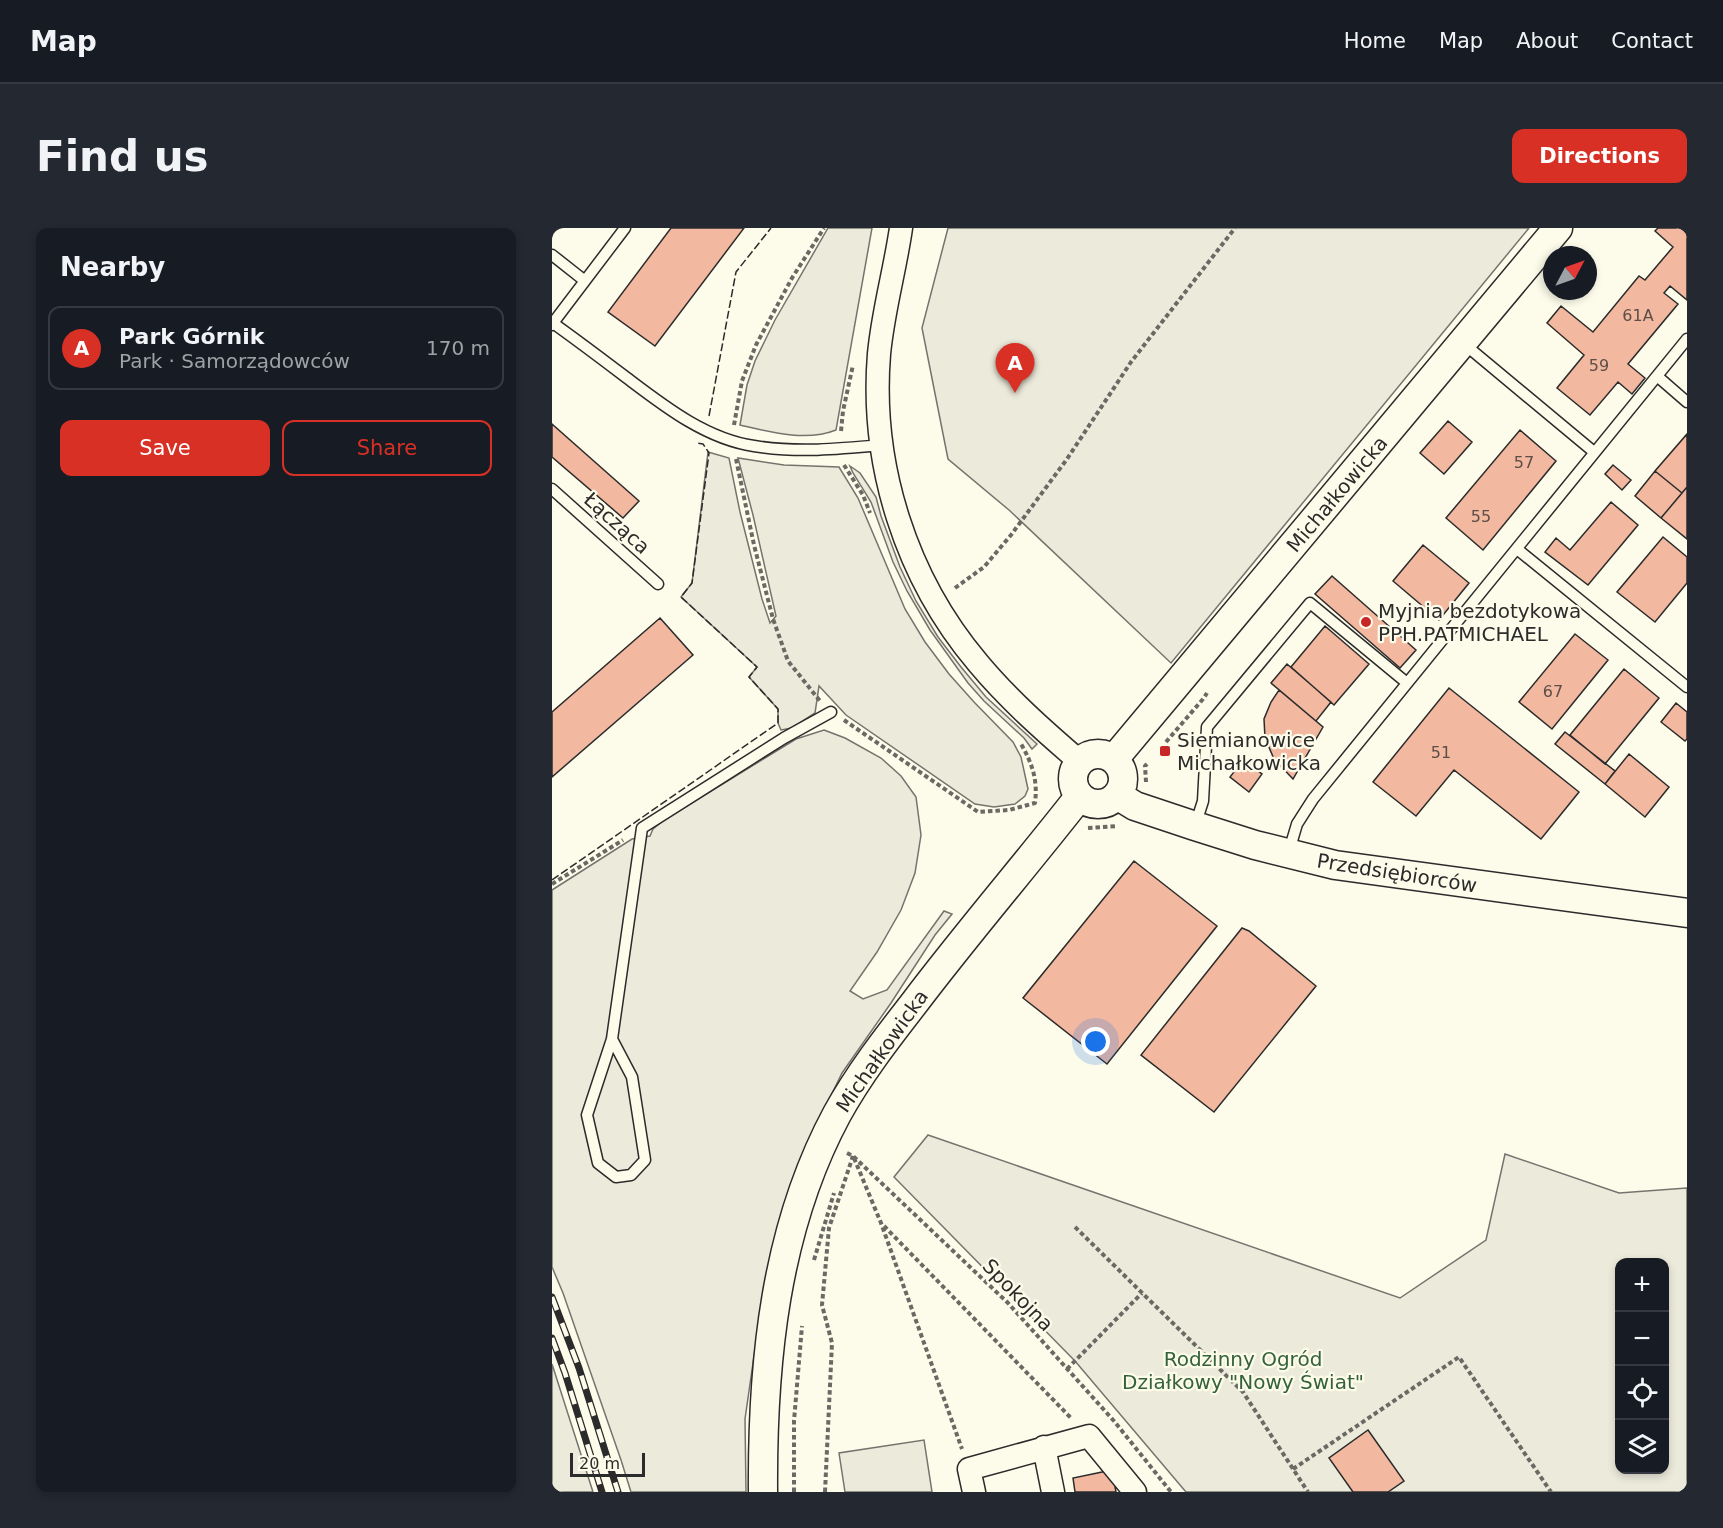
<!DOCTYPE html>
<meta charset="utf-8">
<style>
body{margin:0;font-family:"DejaVu Sans",sans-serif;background:#242831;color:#f1f3f6}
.controls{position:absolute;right:18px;bottom:18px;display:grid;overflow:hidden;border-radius:12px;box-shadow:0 3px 9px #0003}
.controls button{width:54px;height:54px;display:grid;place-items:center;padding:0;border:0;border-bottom:2px solid #363941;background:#171b24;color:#f1f3f6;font:30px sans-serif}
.compass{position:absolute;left:991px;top:18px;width:54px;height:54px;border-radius:50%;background:#171b24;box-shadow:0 3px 9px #0003;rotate:49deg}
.scale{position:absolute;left:18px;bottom:15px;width:75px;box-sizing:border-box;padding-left:6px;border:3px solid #2b2b2b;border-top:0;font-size:16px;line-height:21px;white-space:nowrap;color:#2b2b2b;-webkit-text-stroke:4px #fdfbea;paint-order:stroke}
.you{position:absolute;left:544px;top:814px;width:21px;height:21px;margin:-15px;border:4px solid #fff;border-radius:50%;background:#1a73e8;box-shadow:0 0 0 9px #1a73e833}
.badge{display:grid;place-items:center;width:39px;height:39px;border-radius:50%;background:#d93025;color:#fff;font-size:20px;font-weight:700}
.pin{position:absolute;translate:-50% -50px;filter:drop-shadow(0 2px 3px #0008)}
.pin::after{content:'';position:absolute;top:32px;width:21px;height:18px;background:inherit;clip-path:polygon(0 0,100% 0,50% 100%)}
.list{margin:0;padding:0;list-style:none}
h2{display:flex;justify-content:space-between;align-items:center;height:78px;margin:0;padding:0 24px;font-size:26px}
h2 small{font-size:20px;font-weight:400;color:#9ea1a6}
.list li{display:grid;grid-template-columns:39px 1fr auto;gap:18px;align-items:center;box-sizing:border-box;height:84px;margin:0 12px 12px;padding:0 12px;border:2px solid #363941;border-radius:12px}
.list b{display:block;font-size:22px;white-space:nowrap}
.list p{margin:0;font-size:20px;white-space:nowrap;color:#9ea1a6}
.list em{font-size:20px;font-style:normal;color:#9ea1a6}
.actions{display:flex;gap:12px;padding:18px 24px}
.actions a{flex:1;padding:14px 0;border:2px solid #d93025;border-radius:12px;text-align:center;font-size:21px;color:#d93025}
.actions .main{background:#d93025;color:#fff}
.icon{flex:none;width:33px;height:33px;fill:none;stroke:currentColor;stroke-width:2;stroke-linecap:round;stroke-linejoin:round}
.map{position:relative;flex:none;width:1135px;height:1264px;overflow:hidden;border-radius:12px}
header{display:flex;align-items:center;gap:36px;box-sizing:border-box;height:84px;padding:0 30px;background:#171b24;border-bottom:2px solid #363941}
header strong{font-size:28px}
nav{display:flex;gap:33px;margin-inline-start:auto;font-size:21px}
.intro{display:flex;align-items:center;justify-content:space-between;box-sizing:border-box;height:144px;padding:0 36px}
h1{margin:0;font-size:42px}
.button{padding:15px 27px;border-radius:12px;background:#d93025;color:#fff;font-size:21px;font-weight:700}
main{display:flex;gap:36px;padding:0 36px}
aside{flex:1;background:#171b24;border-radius:12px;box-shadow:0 3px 9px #0003}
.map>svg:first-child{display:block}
.green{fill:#ecebdb;stroke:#74746e;stroke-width:1.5;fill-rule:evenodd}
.building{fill:#f2b8a0;stroke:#2b2b2b;stroke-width:1.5}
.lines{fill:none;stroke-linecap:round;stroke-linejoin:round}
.service-casing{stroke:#2b2b2b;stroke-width:13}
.minor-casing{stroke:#2b2b2b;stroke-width:25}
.tertiary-casing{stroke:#2b2b2b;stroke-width:31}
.path{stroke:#6a6964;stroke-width:4;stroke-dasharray:4.5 3;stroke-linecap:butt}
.service{stroke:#fdfbea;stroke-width:10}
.minor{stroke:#fdfbea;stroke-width:22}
.tertiary{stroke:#fdfbea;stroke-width:28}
.rail-casing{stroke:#2b2b2b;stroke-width:7}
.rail{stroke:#fdfbea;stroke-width:4.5;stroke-dasharray:14;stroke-linecap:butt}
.fence{stroke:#2b2b2b;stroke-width:1.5;stroke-dasharray:8 3;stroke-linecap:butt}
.poi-dot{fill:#c62828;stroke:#fdfbea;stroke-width:2}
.labels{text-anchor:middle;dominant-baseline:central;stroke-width:4.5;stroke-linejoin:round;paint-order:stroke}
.number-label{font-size:16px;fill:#5d4e48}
.street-label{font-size:20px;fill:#2b2b2b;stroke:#fdfbea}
.poi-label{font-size:20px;fill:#2b2b2b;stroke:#fdfbea;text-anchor:start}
.park-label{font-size:20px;fill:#34623c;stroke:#fdfbea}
</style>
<header>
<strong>Map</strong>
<nav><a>Home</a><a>Map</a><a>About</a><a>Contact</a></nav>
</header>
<div class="intro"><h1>Find us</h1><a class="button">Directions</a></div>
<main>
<aside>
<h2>Nearby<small></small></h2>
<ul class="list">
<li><span class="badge">A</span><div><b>Park Górnik</b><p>Park · Samorządowców</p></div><em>170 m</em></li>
</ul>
<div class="actions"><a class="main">Save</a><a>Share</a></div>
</aside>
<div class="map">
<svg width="1135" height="1264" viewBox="0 0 1135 1264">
<rect width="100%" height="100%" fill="#fdfbea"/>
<!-- green -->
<path class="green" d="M276,0H320L284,202C254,214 218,204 188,197L195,157L203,133L223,92Z
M396,0H977L619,435L457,282L396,231L370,100Z
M156,224L177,230L188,284L210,371L218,395L224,388L201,287L186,230L232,237L287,239L306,270L353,381L373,414L397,446L422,474L461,514L469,529L476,561L473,568L463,576L442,579L423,576L294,487L267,458L263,485L240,500L229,502L226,495V481L197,449L205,439L129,369L140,355Z
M298,238L308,245L324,269L329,288L348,339L364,373L386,409L409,439L434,469L485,516L480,521L472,510L432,473L416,455L378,402L355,363L341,334L319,274L301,245Z
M272,502L293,510L329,530L349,548L364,569L369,607L363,645L349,682L325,724L298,763L311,771L335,762L392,683L400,686L383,707L339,775L290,845L248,932L211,1077L202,1128L193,1191L194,1264H79L69,1232L11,1065L0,1039V662L80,611L98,608L101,601L112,592L244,511Z
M376,907L848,1070L934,1012L953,926L1067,965L1135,960V1264H634L523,1133L342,949ZM1068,1034H1112V1242H1068Z
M0,1136L41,1264H0Z
M372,1212L380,1264H293L287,1225Z"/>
<!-- building -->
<path class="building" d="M119,0H192L103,118L56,84Z
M1106,0H1135V72L1118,58L1112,65L1126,76L1076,136L1093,150L1080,166L1066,154L1038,187L1005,160L1032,127L995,95L1009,78L1041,104L1087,48L1093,52L1121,19L1103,3Z
M896,193L920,214L892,246L868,225Z
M0,196L87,273L71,290L0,229Z
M968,202L1004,233L931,322L894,290Z
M1135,206V259L1130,265L1103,243Z
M1061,237L1079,252L1070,262L1053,246Z
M1103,243L1130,265L1109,290L1083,268Z
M1135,259V311L1109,290Z
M1059,274L1086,297L1036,357L993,324L1004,310L1018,322Z
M1111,309L1135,329V355L1103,394L1065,364Z
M871,317L917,355L887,392L841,353Z
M780,348L864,422L848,440L763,366Z
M108,390L141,427L0,549V484Z
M773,398L817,436L782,477L739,439Z
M1023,406L1056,432L1000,501L967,474Z
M735,436L779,474L764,493L719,455Z
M1072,441L1107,470L1053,536L1018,507Z
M897,460L1027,564L989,611L902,542L864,588L821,554Z
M727,462L771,499L741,551L722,531L713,510L712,491L719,474Z
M1124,475L1135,484V511L1133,513L1109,494Z
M1013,504L1063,543L1053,556L1003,516Z
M1077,526L1117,559L1093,589L1053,556Z
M691,532L710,546L697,564L678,549Z
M582,633L665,698L555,836L471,770Z
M690,700L697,703L764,758L662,884L589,827Z
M816,1202L852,1253L836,1264H801L777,1230Z
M560,1242L564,1264H523L521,1250Z"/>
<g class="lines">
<!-- service casing -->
<g class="service-casing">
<path id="service" d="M0,27L33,53
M1,95L73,0
M0,97L1,95C26,113 50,131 75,150C112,178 154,211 202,218C245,225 287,221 330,217
M911,115L1042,224
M1105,148L1135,174
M0,261L106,356
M965,321L1135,459
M643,598L651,573L655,499L758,375L855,455
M737,623L745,596L761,571L1135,111
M60,811L80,849L93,932L79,947L64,949L46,935L35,887L60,811L90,600L232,510L279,484"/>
</g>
<!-- minor casing -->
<g class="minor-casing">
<path id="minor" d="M349,0C343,42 331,83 327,126C318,237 354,350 426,435C456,471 491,502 527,533
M492,1219L501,1264
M422,1264L417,1241L537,1208L583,1264"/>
</g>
<!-- tertiary casing -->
<g class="tertiary-casing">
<path id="tertiary" d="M521 551a25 25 0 1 1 50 0a25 25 0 1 1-50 0Z
M562,531L1006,0
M565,567L583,578L643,598L703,617L783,637L1135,685
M211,1264C210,1135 223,1001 285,886C307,846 335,810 363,774C416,704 473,638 527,569"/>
</g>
<!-- path -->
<path class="path" d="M182,197L190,153L204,117L240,50L272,0
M289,203L291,183L301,137
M184,231L202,317L221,391L236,433L268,473
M292,237L311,267L318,285
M403,360L432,339L459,307L515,231L579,134L683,0
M292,492L426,584L457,582L483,575C486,551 480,535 468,514
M614,514L651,471L655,465
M594,554L593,538L595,536
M536,600L565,598
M0,656L71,612
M295,925L301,928L456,1075L562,1193L619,1264
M302,930L329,995L410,1221
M332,998L519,1190
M523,999L691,1164L756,1264
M262,1032L282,965
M515,1141L590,1065
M741,1241L907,1129L999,1264
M242,1264V1193L250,1098
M273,1264L280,1115L270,1077L277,1000L301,928"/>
<!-- service -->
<use href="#service" class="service"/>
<!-- minor -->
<use href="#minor" class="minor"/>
<!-- tertiary -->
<use href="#tertiary" class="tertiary"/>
<!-- rail casing -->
<g class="rail-casing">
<path id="rail" d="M0,1069L27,1140L66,1264
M0,1110L13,1145L50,1264"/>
</g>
<!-- rail -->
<use href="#rail" class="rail"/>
<!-- fence -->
<path class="fence" d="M157,188L184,44L219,0
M0,652L226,495V481L197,449L205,439L129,369L140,355L157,225L151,216L144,215"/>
</g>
<!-- markers -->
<g class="poi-dot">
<circle cx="814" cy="394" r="6"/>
<rect x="607" y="517" width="12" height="12" rx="3"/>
</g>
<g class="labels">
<!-- number labels -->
<g class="number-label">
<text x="1086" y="87">61A</text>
<text x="1047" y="137">59</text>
<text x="972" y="234">57</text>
<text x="929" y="288">55</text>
<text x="1001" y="463">67</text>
<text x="889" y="524">51</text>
</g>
<!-- street labels -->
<g class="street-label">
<text transform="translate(785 266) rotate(-50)">Michałkowicka</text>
<text transform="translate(65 295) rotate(42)">Łącząca</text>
<text transform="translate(845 645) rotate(9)">Przedsiębiorców</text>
<text transform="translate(330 823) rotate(-55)">Michałkowicka</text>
<text transform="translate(466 1067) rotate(46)">Spokojna</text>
</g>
<!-- poi labels -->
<g class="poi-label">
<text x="826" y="383">Myjnia bezdotykowa<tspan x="826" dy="23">PPH.PATMICHAEL</tspan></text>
<text x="625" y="512">Siemianowice<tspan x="625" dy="23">Michałkowicka</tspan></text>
</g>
<!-- park labels -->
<g class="park-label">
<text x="691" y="1131">Rodzinny Ogród<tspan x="691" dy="23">Działkowy "Nowy Świat"</tspan></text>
</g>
</g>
</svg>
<div class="controls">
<button>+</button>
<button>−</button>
<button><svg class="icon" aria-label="locate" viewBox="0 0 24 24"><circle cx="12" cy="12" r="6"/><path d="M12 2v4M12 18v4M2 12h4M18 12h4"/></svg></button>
<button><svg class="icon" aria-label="layers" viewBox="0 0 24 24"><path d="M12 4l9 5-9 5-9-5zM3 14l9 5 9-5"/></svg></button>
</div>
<svg class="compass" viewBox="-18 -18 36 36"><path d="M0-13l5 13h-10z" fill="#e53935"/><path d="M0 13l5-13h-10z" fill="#9ea1a6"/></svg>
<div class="scale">20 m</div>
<div class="you"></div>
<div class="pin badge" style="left:463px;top:165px">A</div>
</div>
</main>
